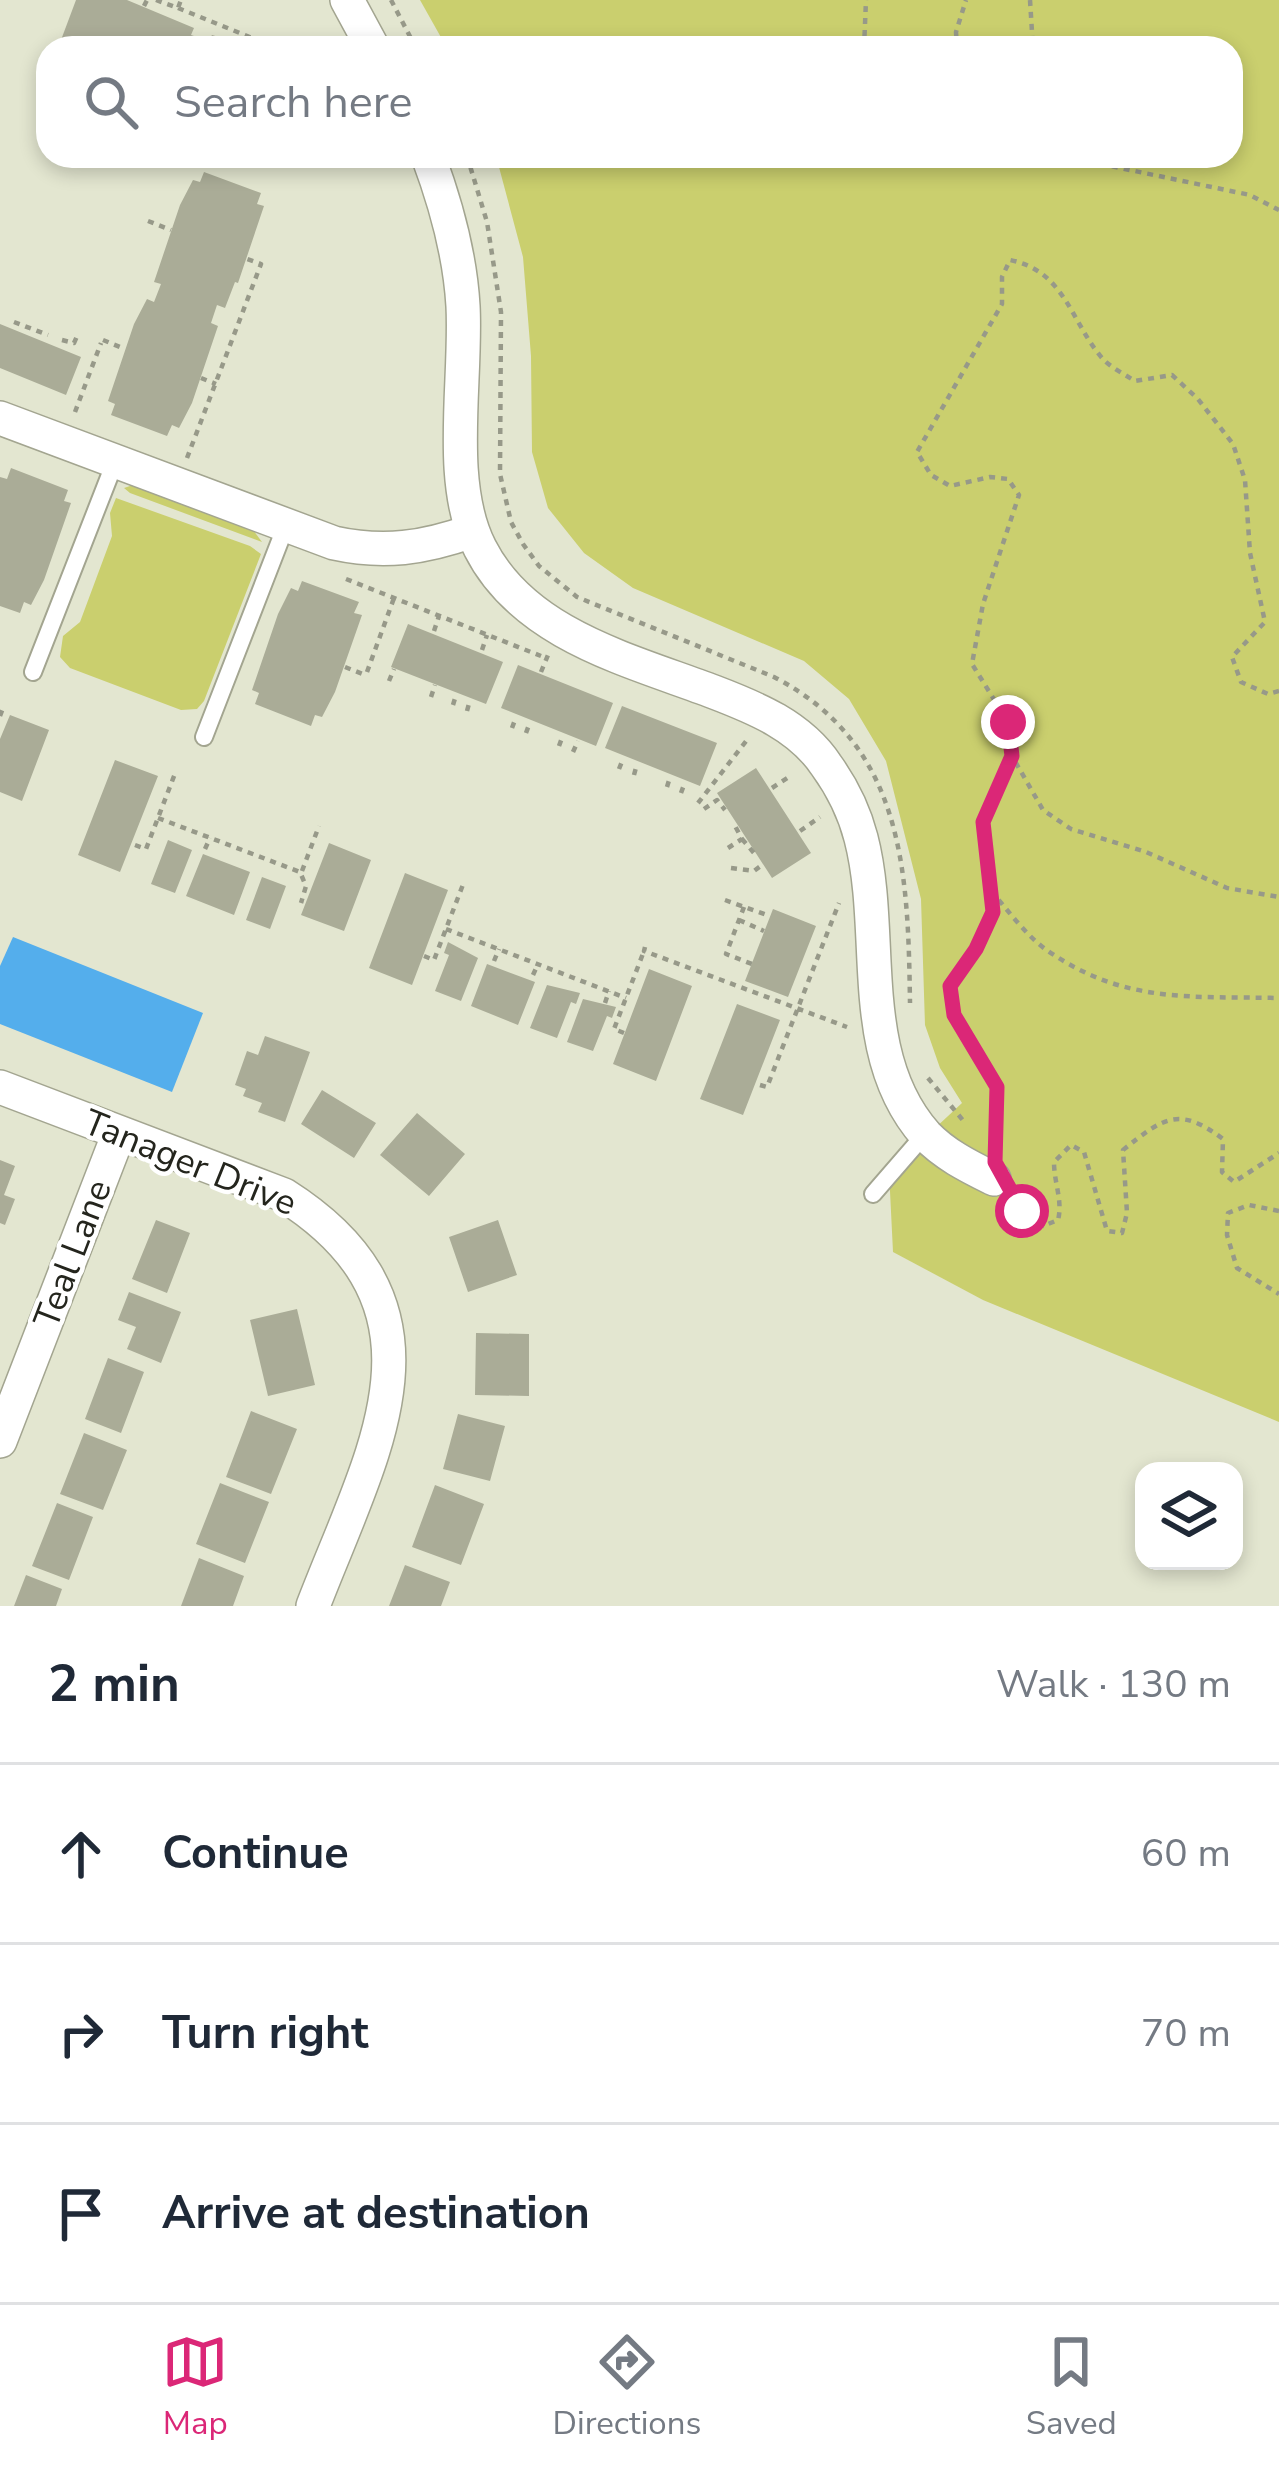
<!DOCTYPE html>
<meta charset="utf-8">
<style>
body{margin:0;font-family:"Nunito Sans",sans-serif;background:#f2f2f3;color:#1f2937}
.controls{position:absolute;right:36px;bottom:36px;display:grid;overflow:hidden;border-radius:24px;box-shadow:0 6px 18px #0003}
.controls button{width:108px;height:108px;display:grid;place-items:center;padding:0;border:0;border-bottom:3px solid #e0e1e3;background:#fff;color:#1f2937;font:60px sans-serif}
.stop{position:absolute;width:36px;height:36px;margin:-27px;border:9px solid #db2777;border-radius:50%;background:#fff}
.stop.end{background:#db2777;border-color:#fff;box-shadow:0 3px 12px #0008}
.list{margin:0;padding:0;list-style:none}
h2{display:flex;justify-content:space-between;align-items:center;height:156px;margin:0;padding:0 48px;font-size:51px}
h2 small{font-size:39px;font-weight:400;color:#747a83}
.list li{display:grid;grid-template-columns:78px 1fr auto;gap:36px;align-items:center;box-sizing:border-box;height:180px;padding:0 48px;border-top:3px solid #e0e1e3}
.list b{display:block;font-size:45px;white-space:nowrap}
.list em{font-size:39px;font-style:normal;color:#747a83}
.icon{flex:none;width:66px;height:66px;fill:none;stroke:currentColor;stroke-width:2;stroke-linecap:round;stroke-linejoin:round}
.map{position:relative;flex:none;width:1279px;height:1606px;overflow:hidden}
.search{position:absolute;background:#fff;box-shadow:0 6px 18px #0003;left:36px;right:36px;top:36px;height:132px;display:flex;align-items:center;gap:30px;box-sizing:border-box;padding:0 42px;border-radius:36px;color:#747a83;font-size:45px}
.sheet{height:696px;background:#fff}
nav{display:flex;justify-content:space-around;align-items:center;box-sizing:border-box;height:168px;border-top:3px solid #e0e1e3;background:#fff;font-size:33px;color:#747a83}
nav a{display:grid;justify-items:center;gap:6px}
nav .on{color:#db2777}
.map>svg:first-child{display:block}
.green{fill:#cacf6e}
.water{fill:#54aeec}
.building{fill:#aaac97}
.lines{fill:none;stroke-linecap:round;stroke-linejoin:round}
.service-casing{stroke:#a3a590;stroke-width:20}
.minor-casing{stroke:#a3a590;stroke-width:36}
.path{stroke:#979989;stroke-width:4.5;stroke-dasharray:6 6;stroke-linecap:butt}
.service{stroke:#fff;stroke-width:16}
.minor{stroke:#fff;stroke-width:33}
.route{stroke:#db2777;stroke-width:15}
.labels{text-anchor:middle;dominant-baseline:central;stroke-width:9;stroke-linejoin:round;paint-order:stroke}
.street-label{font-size:36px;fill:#24251d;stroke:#fff}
</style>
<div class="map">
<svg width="1279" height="1606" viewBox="0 0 1279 1606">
<rect width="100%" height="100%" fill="#e3e6d0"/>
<!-- green -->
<path class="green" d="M420,0H1279V1422L983,1300L893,1252L889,1171L962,1103L940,1068L925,1025L921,899L886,761L849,699L804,661L633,588L584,553L548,508L532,452L531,356L523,257L496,156H1231V48H447Z
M130,486H142L253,530L262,542L130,493L124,488Z
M116,498L250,546L261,554L204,701L197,709L181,710L70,668L60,657L63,636L80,622L112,536L110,513Z"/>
<!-- water -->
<path class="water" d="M13,937L203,1013L172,1092L0,1024V966Z"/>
<!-- building -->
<path class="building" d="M76,0H127L194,28L191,35L200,38L208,42L212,35L254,48H58Z
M204,172L261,193L257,204L264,206L238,283L235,282L225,308L217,305L211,323L218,326L192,403L179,428L172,425L167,436L111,415L115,404L108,401L134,324L147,299L154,302L161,284L154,282L180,205L193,180L200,182Z
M0,324L81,357L66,395L0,368Z
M11,468L68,490L64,501L71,503L44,580L31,605L24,602L20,613L0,606V477L7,479Z
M302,581L359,602L354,613L362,615L335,692L322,717L315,715L311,726L255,704L259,693L252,690L278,614L291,588L298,591Z
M408,624L503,662L486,704L391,667Z
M518,665L613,703L596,746L501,708Z
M622,706L717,743L700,786L605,748Z
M10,715L49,730L22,801L0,792V739Z
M115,760L158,776L120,872L78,855Z
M756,768L811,853L772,878L717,793Z
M168,840L192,850L175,893L151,884Z
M329,843L371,860L344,931L301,915Z
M203,854L250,872L234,915L186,896Z
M405,873L448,890L412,985L369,968Z
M262,877L286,886L270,929L246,920Z
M773,909L816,926L788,997L745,981Z
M448,942L478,958L461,1001L435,991L449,955L444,953Z
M487,964L535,982L518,1025L471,1006Z
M649,969L692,986L656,1081L613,1064Z
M547,985L580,993L576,1004L571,1002L557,1038L530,1028Z
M583,999L616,1007L612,1018L607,1016L593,1051L567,1042Z
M737,1004L780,1020L743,1115L700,1099Z
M265,1036L310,1052L285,1122L258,1112L262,1103L243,1096L246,1089L235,1085L247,1051L258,1055Z
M322,1090L376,1123L354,1158L301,1124Z
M417,1113L465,1154L429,1196L380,1155Z
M0,1160L15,1166L4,1195L15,1199L5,1225L0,1223Z
M156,1220L190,1233L167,1293L132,1279Z
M498,1220L517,1275L468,1292L449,1237Z
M129,1292L181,1312L161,1363L127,1349L136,1327L118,1320Z
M297,1309L315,1385L268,1396L250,1320Z
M476,1333L529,1334V1396L475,1395Z
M108,1358L144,1372L121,1433L85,1419Z
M251,1411L297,1429L271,1494L226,1477Z
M458,1414L505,1426L490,1481L443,1469Z
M84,1433L127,1450L103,1510L60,1494Z
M220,1483L269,1502L245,1563L196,1544Z
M435,1485L484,1504L461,1565L412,1547Z
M57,1503L93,1517L69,1580L32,1566Z
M199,1558L244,1576L233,1606H181Z
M405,1565L450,1582L441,1606H389Z
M26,1575L62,1589L56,1606H14Z"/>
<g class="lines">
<!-- service casing -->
<g class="service-casing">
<path id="service" d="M33,672L115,462
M204,737L285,528
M873,1194L925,1134"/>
</g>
<!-- minor casing -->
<g class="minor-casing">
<path id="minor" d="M347,0L373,48
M428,156C446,204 460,254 463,306C467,380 446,482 480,548C524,635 630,660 714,692C756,708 800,726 826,765C842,787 854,811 861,838C886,934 854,1054 926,1135C945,1155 970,1167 994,1179
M0,418L334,543C384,554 424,548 472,531
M0,1087L284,1195C462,1308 372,1452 313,1606
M0,1441L119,1133"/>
</g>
<!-- path -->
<path class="path" d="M156,0L178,8L181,0
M391,0L416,48
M1030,0L1033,48
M144,6L147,0
M178,8L267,44L265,48
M267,44L278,48
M864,48L866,0
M957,48L956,32L966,0
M467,156L487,222L501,312L500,474L511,522L523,544L539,566L577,597L774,677C905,745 908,873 910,1003
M896,156C909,170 922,167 935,156
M1091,156L1101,164L1250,195L1279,210
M148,221L171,230
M14,322L48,335
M62,340L74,343L78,334
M103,340L125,349
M201,378L216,384
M75,412L101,343
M187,458L261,264L247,259
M346,579L541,656
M434,631L439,616
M482,650L487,635
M345,667L365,675
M367,672L394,598
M541,672L548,655
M389,681L394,669
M1279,691L1268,694L1241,682L1232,657L1265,622L1250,553L1245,480L1233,444L1198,399L1172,375L1135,381C1124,374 1110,367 1102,358C1071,322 1065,271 1010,260L1002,277V304L917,452L931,475L950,486L990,477L1008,479L1019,495L983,604L972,664L1008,722L1012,756L1043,810L1071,829L1146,852L1227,888L1279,897
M431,697L435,685
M453,705L456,695
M467,711L470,700
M0,716L4,705
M512,728L516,717
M526,733L530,722
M559,746L563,735
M573,752L578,741
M619,769L623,759
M634,775L637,764
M667,787L670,777
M772,788L792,775
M681,793L685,782
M698,803L747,740
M704,809L717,800L725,810
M158,818L300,872L306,886L301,903
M800,831L820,817
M742,839L754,853
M135,845L146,849L176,771
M728,848L742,839L734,824
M205,849L210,838
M731,868L754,871L762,865
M302,871L319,826
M991,891C1008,910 1026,936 1048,951C1125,1004 1191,996 1279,998
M725,900L770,916
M744,907L726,954L752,964
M739,920L764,931
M446,929L626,998
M645,947L644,951L847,1027
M424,956L434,960L464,882
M494,961L499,949
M533,975L538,964
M605,1003L609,991
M624,1033L614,1029L644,951
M928,1078L966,1124
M760,1085L767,1087L839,903
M995,1148L997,1087L954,1015L950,986L976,949L993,912L984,822L1011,758
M1014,1197L1022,1211L1043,1226L1058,1220C1063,1201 1054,1183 1054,1162L1071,1145L1084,1152L1107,1231L1122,1233L1127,1213L1123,1150C1164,1117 1179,1106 1223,1139L1222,1172L1234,1182L1279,1153
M1279,1211L1249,1205L1228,1213L1227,1235L1237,1268L1279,1294"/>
<!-- service -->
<use href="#service" class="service"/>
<!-- minor -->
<use href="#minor" class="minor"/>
</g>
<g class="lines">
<!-- route -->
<path class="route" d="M1008,722L1012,756L983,822L993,912L976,949L950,986L954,1015L997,1087L995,1162L1022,1211"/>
</g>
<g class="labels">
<!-- street labels -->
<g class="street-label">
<text transform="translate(190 1163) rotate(22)">Tanager Drive</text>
<text transform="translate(73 1254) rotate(-69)">Teal Lane</text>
</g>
</g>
</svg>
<div class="controls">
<button><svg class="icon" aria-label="layers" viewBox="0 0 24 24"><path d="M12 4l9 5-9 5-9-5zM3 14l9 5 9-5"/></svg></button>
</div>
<div class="stop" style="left:1022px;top:1211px"></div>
<div class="stop end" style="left:1008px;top:722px"></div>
<div class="search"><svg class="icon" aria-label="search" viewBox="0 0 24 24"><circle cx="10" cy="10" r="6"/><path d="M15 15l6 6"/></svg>Search here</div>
</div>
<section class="sheet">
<h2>2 min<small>Walk · 130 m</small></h2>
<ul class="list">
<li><svg class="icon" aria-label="ahead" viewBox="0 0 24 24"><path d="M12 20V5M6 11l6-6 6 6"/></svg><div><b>Continue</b></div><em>60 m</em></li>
<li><svg class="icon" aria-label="right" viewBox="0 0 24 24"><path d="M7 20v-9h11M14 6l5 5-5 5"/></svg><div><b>Turn right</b></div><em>70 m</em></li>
<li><svg class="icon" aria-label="arrive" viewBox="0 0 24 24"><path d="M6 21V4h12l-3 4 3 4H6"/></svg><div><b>Arrive at destination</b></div></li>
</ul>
</section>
<nav>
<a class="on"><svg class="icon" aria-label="map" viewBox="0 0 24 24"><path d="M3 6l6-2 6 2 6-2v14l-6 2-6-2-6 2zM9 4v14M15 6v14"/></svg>Map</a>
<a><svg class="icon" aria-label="directions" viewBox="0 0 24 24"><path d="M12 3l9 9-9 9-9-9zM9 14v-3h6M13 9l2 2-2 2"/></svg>Directions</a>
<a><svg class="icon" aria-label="saved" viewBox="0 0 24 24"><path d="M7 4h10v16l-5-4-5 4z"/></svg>Saved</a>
</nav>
